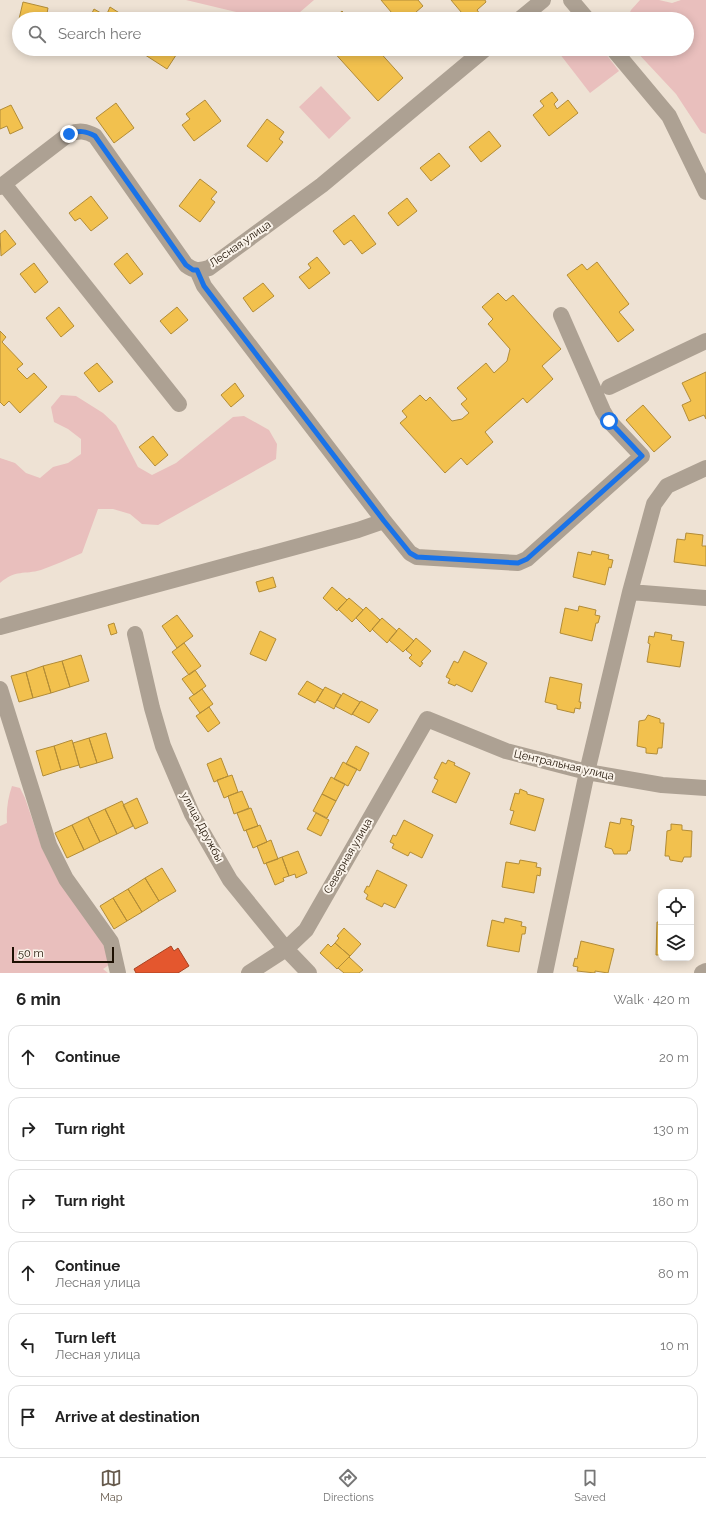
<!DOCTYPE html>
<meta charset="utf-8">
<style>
body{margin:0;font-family:Raleway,sans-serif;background:#f6f6f6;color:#222}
.controls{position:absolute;right:12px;bottom:12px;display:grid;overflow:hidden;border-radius:8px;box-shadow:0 2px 10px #0003}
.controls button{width:36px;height:36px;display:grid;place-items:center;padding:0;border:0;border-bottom:1px solid #e0e0e0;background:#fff;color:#222;font:20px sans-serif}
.scale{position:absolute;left:12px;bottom:10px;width:102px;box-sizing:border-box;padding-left:4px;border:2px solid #1d1002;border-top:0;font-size:11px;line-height:14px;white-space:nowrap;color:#1d1002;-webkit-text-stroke:3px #faf3ea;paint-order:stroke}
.stop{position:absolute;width:12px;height:12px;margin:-9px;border:3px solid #1a73e8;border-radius:50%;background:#fff}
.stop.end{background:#1a73e8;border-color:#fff;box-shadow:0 1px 4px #0008}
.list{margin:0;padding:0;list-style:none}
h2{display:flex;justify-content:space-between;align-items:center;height:52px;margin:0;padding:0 16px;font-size:17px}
h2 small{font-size:13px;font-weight:400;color:#767676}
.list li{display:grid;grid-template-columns:26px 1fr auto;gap:12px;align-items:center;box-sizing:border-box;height:64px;margin:0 8px 8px;padding:0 8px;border:1px solid #e0e0e0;border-radius:12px}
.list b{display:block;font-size:15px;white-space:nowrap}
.list p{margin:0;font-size:13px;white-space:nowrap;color:#767676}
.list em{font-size:13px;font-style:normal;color:#767676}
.icon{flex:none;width:22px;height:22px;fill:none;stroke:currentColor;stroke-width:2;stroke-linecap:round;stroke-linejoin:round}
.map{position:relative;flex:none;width:706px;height:973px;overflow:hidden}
.search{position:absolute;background:#fff;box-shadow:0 2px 10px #0003;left:12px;right:12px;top:12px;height:44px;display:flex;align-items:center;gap:10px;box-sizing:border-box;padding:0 14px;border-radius:22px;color:#767676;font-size:15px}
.sheet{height:484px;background:#fff}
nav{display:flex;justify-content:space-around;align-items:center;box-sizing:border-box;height:56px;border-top:1px solid #e0e0e0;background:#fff;font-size:11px;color:#767676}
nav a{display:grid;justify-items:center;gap:2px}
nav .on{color:#665a4c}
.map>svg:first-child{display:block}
.green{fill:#e9bfbd}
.homes{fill:#f2c14e;stroke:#b28c37}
.shops{fill:#e4572e;stroke:#a84221}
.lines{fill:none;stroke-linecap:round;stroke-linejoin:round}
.minor{stroke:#ada193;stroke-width:16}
.route{stroke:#1a73e8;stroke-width:5}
.labels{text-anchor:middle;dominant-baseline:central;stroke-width:4;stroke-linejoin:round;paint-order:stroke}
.street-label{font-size:11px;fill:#1d1002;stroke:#faf3ea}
</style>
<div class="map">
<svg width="706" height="973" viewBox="0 0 706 973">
<rect width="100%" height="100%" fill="#eee2d4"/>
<!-- green -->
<path class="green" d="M186,0H314L292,19H265Z
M640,0H659L672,3L681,0H706V134L701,132L676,94L634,49H687V19H627L631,10Z
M556,49H602L619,71L590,93Z
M321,86L351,118L329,139L299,107Z
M61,395L76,396L103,413L116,425L138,467L152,475L176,463L233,417L244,416L269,430L277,444L276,459L158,525L142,524L130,514L113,509H98L82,553C68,559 55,565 41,570C24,575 16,569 0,583V458L15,463L26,473L40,478L53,467L68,463L81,454V439L68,429L54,422L51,407Z
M12,786L20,788L25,798L42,848L105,947L109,965L103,969L108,973H0V826L7,823C6,811 8,797 12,786Z"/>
<!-- homes -->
<path class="homes" d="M381,0H418L423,6L408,19H397Z
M451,0H485L486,2L477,10L480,14L475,19H467Z
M23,2L48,8L46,19H19Z
M110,7L121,14L118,19H89L94,9L106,16Z
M342,11L350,19H333Z
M140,49H180L167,69L139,51Z
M331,49H377L403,78L378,101Z
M552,92L558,100L554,104L557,109L568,100L578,113L549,136L533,115L544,106L540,101Z
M205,100L221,121L194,141L182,125L190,119L186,114Z
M116,103L134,128L114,143L96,118Z
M11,105L23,128L10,134L7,126L0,129V110Z
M267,119L284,132L279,139L283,142L267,162L247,146Z
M489,131L501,146L481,162L469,147Z
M439,153L450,166L431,181L420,168Z
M200,179L217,192L211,199L215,202L200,222L179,206Z
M91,196L108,218L91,231L80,218L75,221L69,213Z
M407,198L417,211L398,226L388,213Z
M354,215L376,244L362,254L351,240L344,245L333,231Z
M5,230L16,244L1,256L0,234Z
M127,253L143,274L130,284L114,264Z
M317,257L330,273L309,289L299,277L311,268L308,264Z
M597,262L629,304L619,312L634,330L618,342L567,275L582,264L587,270Z
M34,263L48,282L35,293L20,274Z
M263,283L274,296L253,312L243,298Z
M498,293L506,301L513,295L561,349L542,366L553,379L527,403L523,398L485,432L493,442L467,465L461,458L445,473L400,423L407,417L402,411L420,395L426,401L430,397L452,421L462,419L469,413L461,404L467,399L457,388L486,363L494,373L507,361L510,349L488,324L493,319L482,307Z
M59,307L74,326L61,337L46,318Z
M177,307L188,320L171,334L160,321Z
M0,331L6,337L2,342L23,364L17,369L27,379L34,373L47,387L20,413L9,401L4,406L0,402Z
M97,363L113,382L99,392L84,373Z
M706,372V419L704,415L689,421L682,405L691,401L682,383Z
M235,383L244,396L231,407L221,395Z
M643,405L671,437L654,452L626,420Z
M153,436L168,455L155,466L139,447Z
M686,533L703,535L702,546H706V566L674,562L677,539L685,540Z
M592,551L609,555L608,559L613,560L611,568L609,567L605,585L573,577L578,552L591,555Z
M273,577L276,587L259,592L256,582Z
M332,587L347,600L337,611L323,598Z
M349,598L363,610L352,622L338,609Z
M579,606L596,610L595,615L600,616L598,623H596L592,641L560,633L565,608L578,611Z
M366,607L380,620L370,632L356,618Z
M177,615L193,636L177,648L162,626Z
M382,618L397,631L387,643L372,629Z
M114,623L117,633L111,635L108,625Z
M399,628L414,641L403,652L389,640Z
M260,631L276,639L266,661L250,654Z
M655,632L672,635L671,640L684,642L680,667L647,662L650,644L648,643L649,636L654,637Z
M416,638L431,651L421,662L423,663L420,667L409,658L412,655L406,650Z
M184,643L201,666L189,675L172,652Z
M464,651L487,663L472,692L456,684L455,686L448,683L450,679L446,677L454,661L458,663Z
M81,655L89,681L70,687L62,661Z
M62,661L70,687L51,693L43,666Z
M43,666L51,693L33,698L26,672Z
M195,670L206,686L194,695L182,679Z
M26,672L33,698L19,702L11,676Z
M550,677L582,684L579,702H581L580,709L575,708L574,713L557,709V705L545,702Z
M307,681L323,690L315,703L298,694Z
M325,687L341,695L334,709L317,700Z
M202,689L213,704L200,713L189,698Z
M343,693L360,702L352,715L335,706Z
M361,701L378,710L369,723L352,714Z
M209,707L220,723L208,732L196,716Z
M648,715L660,719V723H664L662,748H658L657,754L646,753V748L637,746L639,721L645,720Z
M106,733L113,758L97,763L89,738Z
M89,738L97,763L80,768L73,743Z
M72,740L79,765L61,770L54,746Z
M54,746L61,770L43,776L36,751Z
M356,746L369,753L360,771L346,764Z
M221,758L228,776L214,782L207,764Z
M448,760L455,763L454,765L470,773L456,803L432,792L438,780L434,778L442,762L446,764Z
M343,762L357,769L348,786L334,779Z
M232,775L238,792L224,798L217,780Z
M331,777L345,784L336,801L322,794Z
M520,789L527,792V794L544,799L535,831L510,824L514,811L510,810L515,793L519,794Z
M242,791L249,808L234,814L228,796Z
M322,794L336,801L327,818L313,811Z
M137,798L148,823L135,829L123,805Z
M122,801L133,826L117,834L105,809Z
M251,808L258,826L244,831L237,813Z
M105,809L117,834L100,842L88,817Z
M316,813L329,820L321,836L307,829Z
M88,817L100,842L84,850L72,825Z
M621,818L632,820L631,825L634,826L630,851H628L627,854H614L612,849L605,847L610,822L620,824Z
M404,820L433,835L422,858L410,852L408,856L392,848L394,844L390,842L393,835L396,836Z
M671,824L682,825V830L692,831L691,857H684L682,862L670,860L669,856H665L667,831L671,830Z
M72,825L84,850L67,858L55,833Z
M260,825L267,842L253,848L246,830Z
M271,840L278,859L264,864L257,846Z
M298,851L307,873L296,878L295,874L289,876L282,857Z
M282,857L289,876L283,878L284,881L275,885L266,863Z
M520,860L537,863L536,867L541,868L540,876L537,875L534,893L502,887L506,862L519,864Z
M162,868L176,891L159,901L145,878Z
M377,870L407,885L395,908L384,903L382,907L366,899L368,895L364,892L367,886L369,887Z
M145,878L159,901L142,912L128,889Z
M128,889L142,912L127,921L113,898Z
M113,898L127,921L114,929L100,906Z
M505,918L522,922L521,926L526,927L525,934H522L519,952L487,946L492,920L504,923Z
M657,922H661V955H656Z
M344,928L361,944L350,956L335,943L339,938L337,936Z
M581,941L614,949L608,973L595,971V973L577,971L578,967L573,966L575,958L577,959Z
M335,943L350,956L337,969L320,953L328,944L331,947Z
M349,957L363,970L359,973H344L338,968Z"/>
<!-- shops -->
<path class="shops" d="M171,946L174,951L178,948L189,966L178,973H136L134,969Z"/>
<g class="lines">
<!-- minor -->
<path class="minor" d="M571,0L587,19
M520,19L543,0
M613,49L669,116L706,192
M4,184L179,404
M0,187L69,134C79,130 86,131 95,136L186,265C194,271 199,271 209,268L322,185L485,49
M197,270L204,286L384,521
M609,387L706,341
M630,592L706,598
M0,627L358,530L384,521L410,553L417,557L518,563L527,559L642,456L609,421L603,411L561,315
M135,634L152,708L163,746L192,814L230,880L286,949L309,973
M0,689L49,845L66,879L111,942L118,973
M249,973L286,949L306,930L427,719L506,751L587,772L662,785L706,788
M545,973L587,772L630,592L654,504L667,486L706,468
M702,973L706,971"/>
</g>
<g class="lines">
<!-- route -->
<path class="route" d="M69,134C79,130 86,131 95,136L186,265L193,270H197L204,286L384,521L410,553L417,557L518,563L527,559L642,456L609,421"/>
</g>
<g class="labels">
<!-- street labels -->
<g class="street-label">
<text transform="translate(240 244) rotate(-35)">Лесная улица</text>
<text transform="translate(564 765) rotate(13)">Центральная улица</text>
<text transform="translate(202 827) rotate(62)">улица Дружбы</text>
<text transform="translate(348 856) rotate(-60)">Северная улица</text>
</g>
</g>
</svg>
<div class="controls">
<button><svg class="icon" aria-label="locate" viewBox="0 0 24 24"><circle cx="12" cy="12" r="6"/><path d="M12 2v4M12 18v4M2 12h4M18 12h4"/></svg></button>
<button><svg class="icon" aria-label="layers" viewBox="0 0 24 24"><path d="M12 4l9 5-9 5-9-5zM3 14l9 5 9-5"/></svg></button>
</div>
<div class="scale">50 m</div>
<div class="stop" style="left:609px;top:421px"></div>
<div class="stop end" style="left:69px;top:134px"></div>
<div class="search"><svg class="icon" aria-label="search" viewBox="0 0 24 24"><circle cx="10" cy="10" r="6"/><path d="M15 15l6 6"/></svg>Search here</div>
</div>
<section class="sheet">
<h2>6 min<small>Walk · 420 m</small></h2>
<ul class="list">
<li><svg class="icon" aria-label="ahead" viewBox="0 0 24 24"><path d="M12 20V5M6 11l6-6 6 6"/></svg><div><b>Continue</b></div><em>20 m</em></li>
<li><svg class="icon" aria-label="right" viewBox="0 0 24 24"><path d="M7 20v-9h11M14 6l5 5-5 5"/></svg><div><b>Turn right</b></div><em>130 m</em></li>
<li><svg class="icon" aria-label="right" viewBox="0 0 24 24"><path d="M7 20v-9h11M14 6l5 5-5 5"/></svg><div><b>Turn right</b></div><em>180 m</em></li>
<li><svg class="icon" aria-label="ahead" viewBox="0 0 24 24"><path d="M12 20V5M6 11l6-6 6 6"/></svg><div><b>Continue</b><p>Лесная улица</p></div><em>80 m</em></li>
<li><svg class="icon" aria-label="left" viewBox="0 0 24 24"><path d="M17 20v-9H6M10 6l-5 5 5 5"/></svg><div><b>Turn left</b><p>Лесная улица</p></div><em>10 m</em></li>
<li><svg class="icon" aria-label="arrive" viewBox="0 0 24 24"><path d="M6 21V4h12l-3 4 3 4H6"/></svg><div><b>Arrive at destination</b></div></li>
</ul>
</section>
<nav>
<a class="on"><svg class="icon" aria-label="map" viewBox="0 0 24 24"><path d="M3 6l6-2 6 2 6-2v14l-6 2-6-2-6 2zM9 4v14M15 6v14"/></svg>Map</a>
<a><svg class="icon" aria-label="directions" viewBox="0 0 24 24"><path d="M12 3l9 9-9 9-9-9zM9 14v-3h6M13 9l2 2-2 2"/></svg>Directions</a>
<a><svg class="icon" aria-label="saved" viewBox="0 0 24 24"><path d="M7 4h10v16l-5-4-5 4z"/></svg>Saved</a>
</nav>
